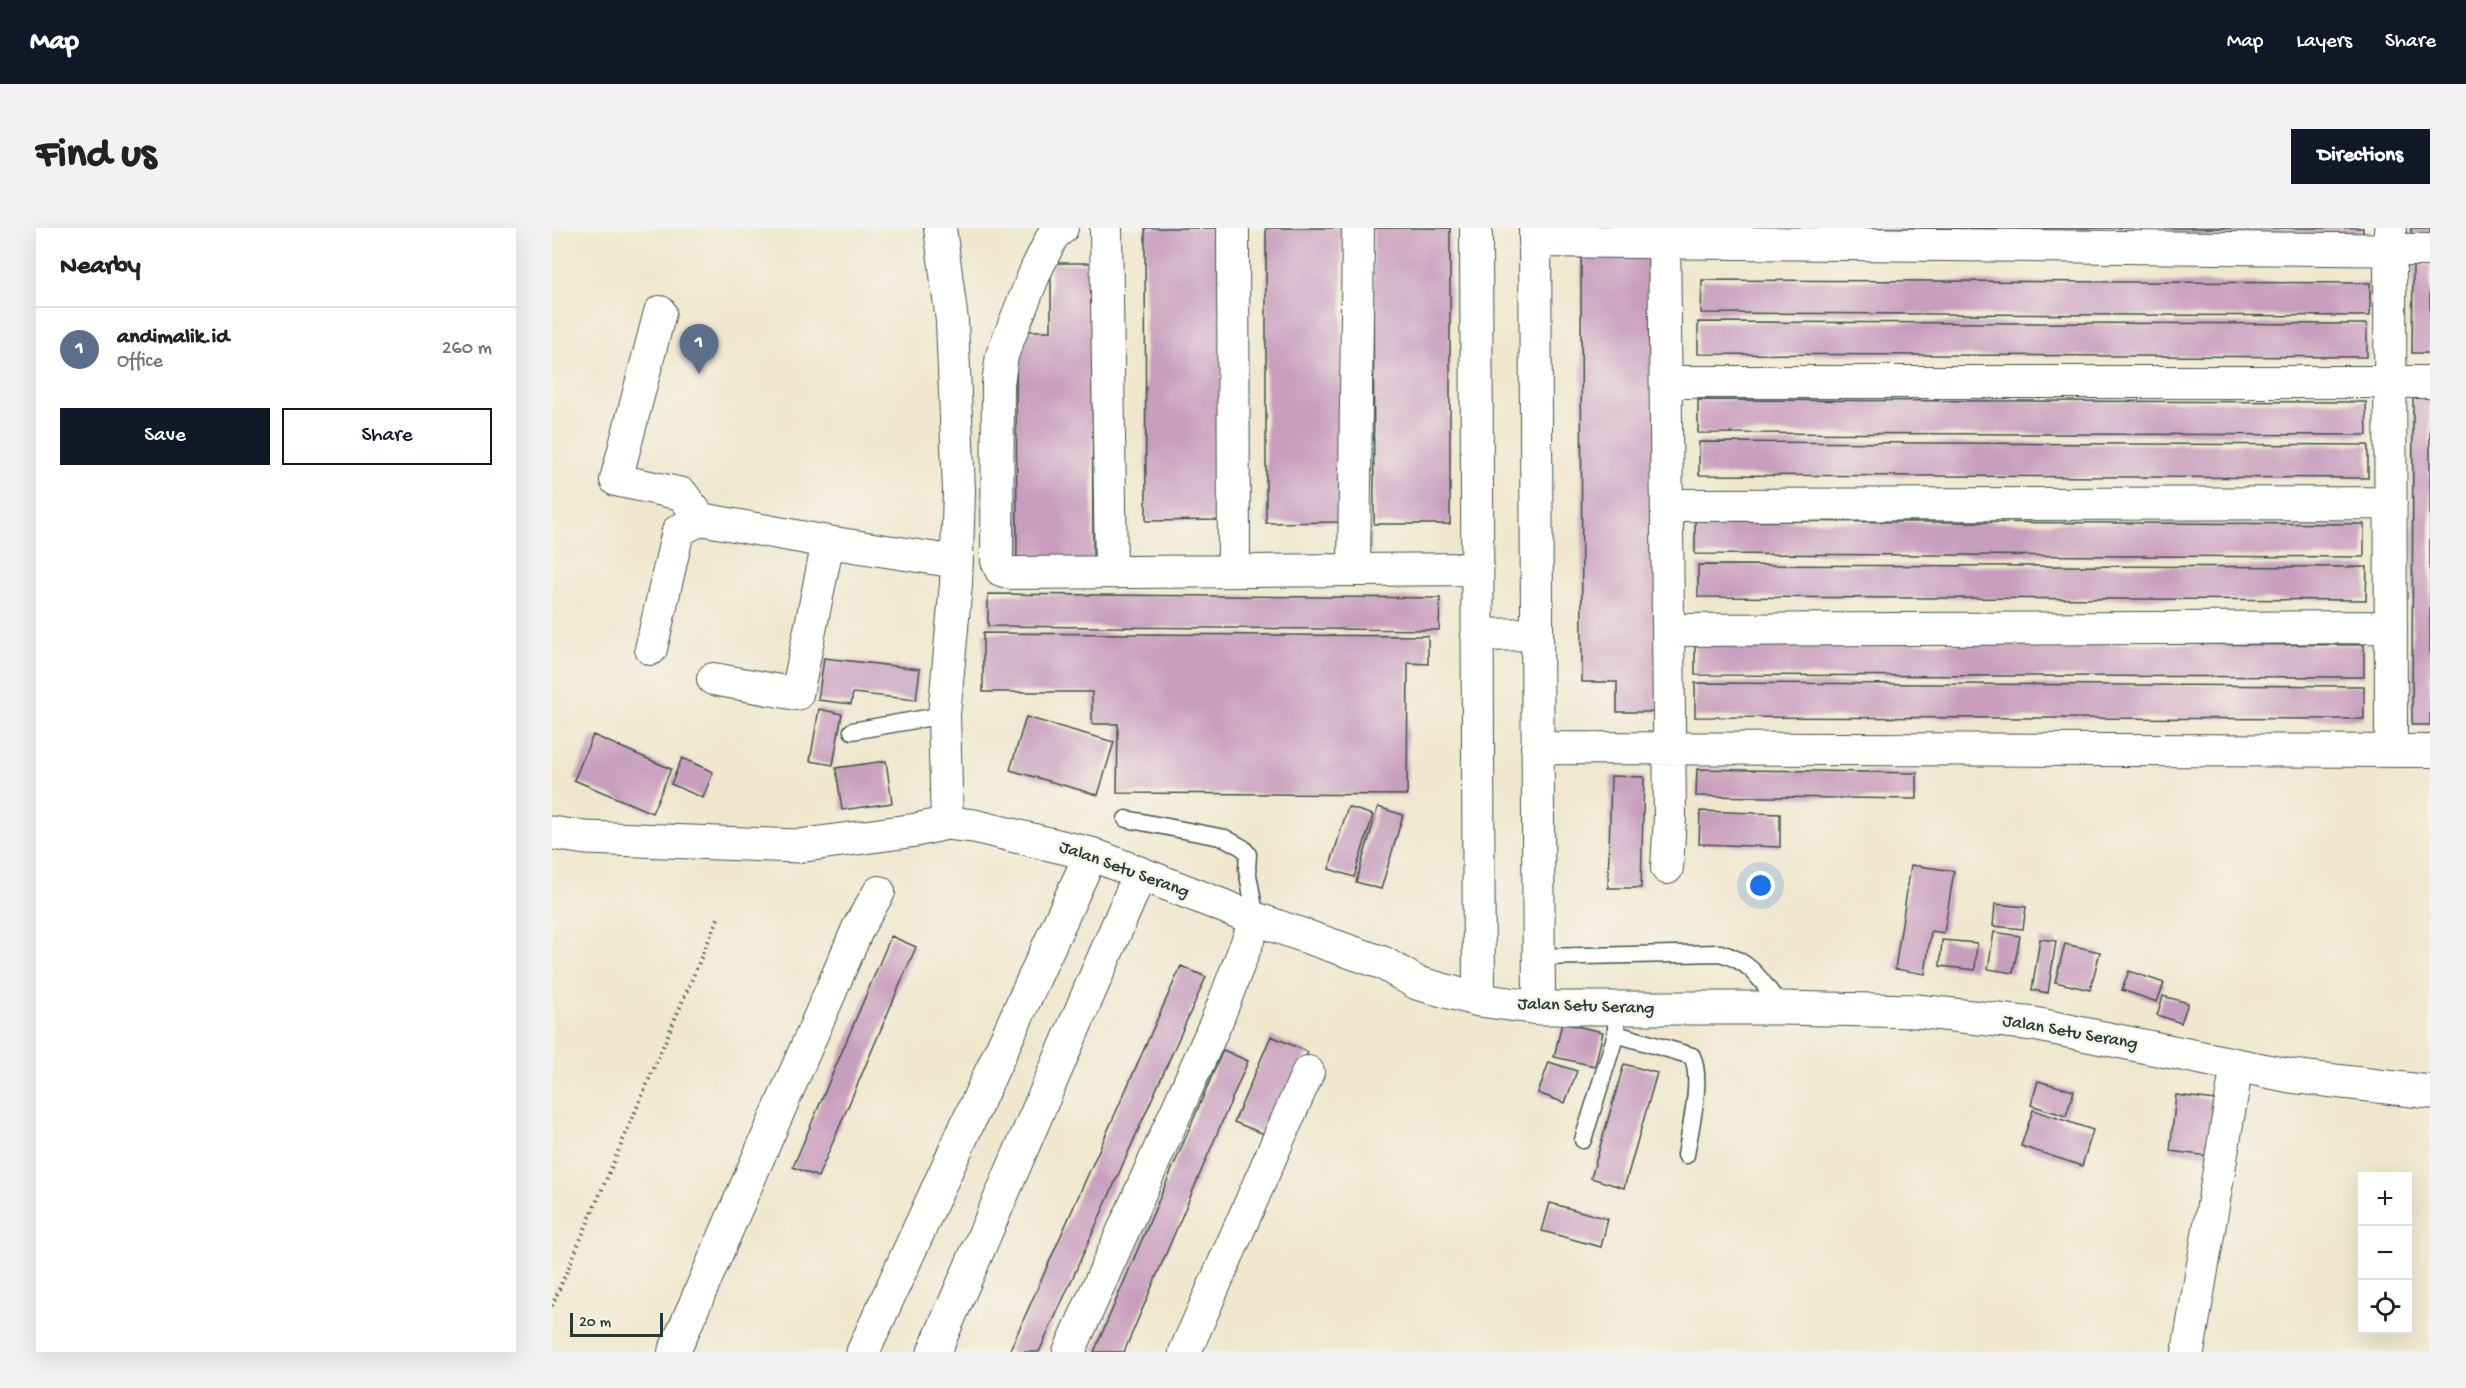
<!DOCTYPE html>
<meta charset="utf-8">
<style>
body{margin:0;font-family:"Gochi Hand",sans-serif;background:#f2f2f2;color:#222}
.controls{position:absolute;right:18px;bottom:18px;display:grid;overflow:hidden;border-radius:0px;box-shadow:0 6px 24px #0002}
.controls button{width:54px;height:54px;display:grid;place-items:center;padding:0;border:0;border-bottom:2px solid #e0e0e0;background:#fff;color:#222;font:30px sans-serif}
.scale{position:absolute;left:18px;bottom:15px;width:93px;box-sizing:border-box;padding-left:6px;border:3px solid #1f3d34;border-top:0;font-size:16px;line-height:21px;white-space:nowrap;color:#1f3d34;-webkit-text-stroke:4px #f7f3e8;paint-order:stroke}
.you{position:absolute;left:1209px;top:658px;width:21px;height:21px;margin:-15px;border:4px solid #fff;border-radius:50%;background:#1a73e8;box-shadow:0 0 0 9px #1a73e833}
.badge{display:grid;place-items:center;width:39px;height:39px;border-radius:50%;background:#111827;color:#fff;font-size:20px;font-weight:700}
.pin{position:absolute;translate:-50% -50px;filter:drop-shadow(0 2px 3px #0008)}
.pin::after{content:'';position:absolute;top:32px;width:21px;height:18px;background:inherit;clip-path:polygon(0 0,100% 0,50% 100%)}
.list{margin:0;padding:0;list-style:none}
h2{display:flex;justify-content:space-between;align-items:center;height:78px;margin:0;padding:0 24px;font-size:26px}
h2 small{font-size:20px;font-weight:400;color:#767676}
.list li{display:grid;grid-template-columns:39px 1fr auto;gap:18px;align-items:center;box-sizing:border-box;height:84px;padding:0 24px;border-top:2px solid #e0e0e0}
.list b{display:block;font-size:22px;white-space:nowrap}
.list p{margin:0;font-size:20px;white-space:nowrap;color:#767676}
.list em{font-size:20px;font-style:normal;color:#767676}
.actions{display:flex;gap:12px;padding:18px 24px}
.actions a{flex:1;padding:14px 0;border:2px solid #111827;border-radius:0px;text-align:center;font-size:21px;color:#111827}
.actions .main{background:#111827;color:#fff}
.icon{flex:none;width:33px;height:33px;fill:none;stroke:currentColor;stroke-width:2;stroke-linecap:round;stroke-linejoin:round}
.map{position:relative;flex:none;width:1878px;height:1124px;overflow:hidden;border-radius:0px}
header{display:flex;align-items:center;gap:36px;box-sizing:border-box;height:84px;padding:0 30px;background:#111827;color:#fff}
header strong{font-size:28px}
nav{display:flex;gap:33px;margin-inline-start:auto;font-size:21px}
.intro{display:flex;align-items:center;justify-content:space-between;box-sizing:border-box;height:144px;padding:0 36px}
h1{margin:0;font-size:42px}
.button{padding:15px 27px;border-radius:0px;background:#111827;color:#fff;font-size:21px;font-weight:700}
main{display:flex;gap:36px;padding:0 36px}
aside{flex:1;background:#fff;border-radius:0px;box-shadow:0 6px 24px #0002}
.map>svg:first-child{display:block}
.building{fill:#c89ebe}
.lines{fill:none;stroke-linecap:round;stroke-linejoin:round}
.service-casing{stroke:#3e564b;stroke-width:19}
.minor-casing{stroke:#3e564b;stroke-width:34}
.tertiary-casing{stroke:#3e564b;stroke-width:35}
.path{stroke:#3e564b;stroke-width:4;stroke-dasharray:1.5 4.5;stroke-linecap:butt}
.service{stroke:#fff;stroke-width:16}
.minor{stroke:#fff;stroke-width:32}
.tertiary{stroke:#fff;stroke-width:33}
.labels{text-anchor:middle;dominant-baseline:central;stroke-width:5;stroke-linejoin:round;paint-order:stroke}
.street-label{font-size:18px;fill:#1f3d34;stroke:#f7f3e8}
</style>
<header>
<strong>Map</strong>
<nav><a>Map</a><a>Layers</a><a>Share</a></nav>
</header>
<div class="intro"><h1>Find us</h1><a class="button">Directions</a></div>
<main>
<aside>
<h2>Nearby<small></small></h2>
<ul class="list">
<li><span class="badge" style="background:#5c6f8a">1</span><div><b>andimalik.id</b><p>Office</p></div><em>260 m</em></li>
</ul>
<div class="actions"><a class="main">Save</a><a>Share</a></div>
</aside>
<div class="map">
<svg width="1878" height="1124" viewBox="0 0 1878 1124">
<rect width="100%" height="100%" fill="#f7f3e8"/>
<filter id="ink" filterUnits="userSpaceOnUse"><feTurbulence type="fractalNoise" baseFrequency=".0167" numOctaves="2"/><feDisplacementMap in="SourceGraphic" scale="12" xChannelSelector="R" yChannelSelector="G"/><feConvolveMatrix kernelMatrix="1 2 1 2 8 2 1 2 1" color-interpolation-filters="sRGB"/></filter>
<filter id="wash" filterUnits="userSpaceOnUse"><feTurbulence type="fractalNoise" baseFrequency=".008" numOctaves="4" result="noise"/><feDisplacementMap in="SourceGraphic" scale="24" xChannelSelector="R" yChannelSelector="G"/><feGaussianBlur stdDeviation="1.35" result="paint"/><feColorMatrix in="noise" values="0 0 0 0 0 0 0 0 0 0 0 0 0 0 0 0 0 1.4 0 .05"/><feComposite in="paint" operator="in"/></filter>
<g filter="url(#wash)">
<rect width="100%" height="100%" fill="#f0e7ce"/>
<g id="blocks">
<!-- building -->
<path class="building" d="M593,0H669L670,292L594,293Z
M714,0H790V294L714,295Z
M821,0H898V296H822Z
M1158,0H1811V12Z
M1859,0H1878V7H1859Z
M1105,24L1106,484H1065V454H1030L1029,25Z
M499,35H540L541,337H465L464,103H499Z
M1861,37H1878V125H1860Z
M1150,52L1818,55V88L1149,85Z
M1146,94L1815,96V129L1146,126Z
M1861,166H1878V497H1860Z
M1146,172L1814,174L1815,207L1146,205Z
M1147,214L1816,217V250L1147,247Z
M1143,293L1812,296V329L1143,326Z
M1146,337L1815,339L1814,372L1146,369Z
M436,366L888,370L887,402L436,398Z
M431,405L876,408V436L856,435L855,567L565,565L566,496H540V464H431Z
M1143,414L1812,417V449L1143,447Z
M272,430L368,441L364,472L301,465L299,476L266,472Z
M1143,455L1812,458V491L1143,489Z
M267,481L290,486L281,537L258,533Z
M474,489L562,514L546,567L458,542Z
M41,507L119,541L100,585L22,552Z
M130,530L161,544L151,570L119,556Z
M334,533L340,575L290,582L284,540Z
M1145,541L1365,545V571L1144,568Z
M1059,548L1092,549L1089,660H1056Z
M796,579L821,587L802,649L777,641Z
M826,579L851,587L829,661L804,654Z
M1148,583L1228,586V619L1147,616Z
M1359,637L1402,643L1392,705L1379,703L1373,746L1343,741Z
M1443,676L1474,679L1471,701L1441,698Z
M1442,704L1468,708L1461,745L1436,741Z
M339,708L364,719L266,949L241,939Z
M1488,711L1504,713L1496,765L1480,762Z
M1390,712L1425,715L1423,742L1388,738Z
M1513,716L1548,724L1538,762L1503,754Z
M629,738L654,749L517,1058L487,1124H457Z
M1577,743L1612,755L1605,774L1570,762Z
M1611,768L1636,775L1629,795L1605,787Z
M1010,795L1051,804L1043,838L1002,829Z
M719,808L756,824L720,909L682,894Z
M671,822L696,833L619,1014L572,1124H542Z
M997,834L1025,843L1013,875L986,865Z
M1072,836L1105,845L1072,960L1039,950Z
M1486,853L1522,863L1514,888L1479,877Z
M1624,867L1663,872L1657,928L1618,923Z
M1481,882L1541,902L1530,938L1469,918Z
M998,975L1056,991L1049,1019L990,1003Z"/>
</g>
</g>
<g filter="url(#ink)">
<use href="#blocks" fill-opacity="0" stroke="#3e564b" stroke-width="1.5"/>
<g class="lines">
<!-- service casing -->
<g class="service-casing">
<path id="service" d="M300,503L392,487
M574,591L673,610L691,620L696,626L695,641L704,691
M988,729L1168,725C1201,734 1210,754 1230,780
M1064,806L1140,828C1151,852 1138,900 1134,927
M1031,912L1064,806V797"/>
</g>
<!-- minor casing -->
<g class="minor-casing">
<path id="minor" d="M388,0L400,93L407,263L404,356L392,487L395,595
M510,0L501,7L484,42L450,127L446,156L445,333L449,342L459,345L925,341
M554,0L559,344
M681,0L682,343
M924,0L927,772
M983,0L987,780
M1112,0L1118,589L1115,640
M1838,2L1839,523
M984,13L1878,22
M108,84L64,252L130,266L149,291
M1114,154H1878
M1115,277L1839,275
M802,342L806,0
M1117,402L1839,399
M925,407L984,406
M99,421L126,303L149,291L276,314L405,334
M161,451L245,466L276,314
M985,520L1878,523
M122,1124L307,698L327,664
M517,1124L666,790L704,691
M633,1124L756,844
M1636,1124L1685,837"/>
</g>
<!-- tertiary casing -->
<g class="tertiary-casing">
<path id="tertiary" d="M0,605L34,610L246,618L364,602L395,595L422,598L539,626L704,691L831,735L865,755L927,772L987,780H1230L1365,783L1482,796L1739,848L1878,864
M311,1124L539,626
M382,1124L588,646"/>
</g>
<!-- path -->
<path class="path" d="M0,1078L167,688"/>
<!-- service -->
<use href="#service" class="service"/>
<!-- minor -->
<use href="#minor" class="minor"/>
<!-- tertiary -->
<use href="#tertiary" class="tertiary"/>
</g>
</g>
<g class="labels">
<!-- street labels -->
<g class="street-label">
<text transform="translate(572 642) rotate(20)">Jalan Setu Serang</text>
<text transform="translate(1034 779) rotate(2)">Jalan Setu Serang</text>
<text transform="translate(1518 805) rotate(10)">Jalan Setu Serang</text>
</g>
</g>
</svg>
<div class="controls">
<button>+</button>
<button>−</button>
<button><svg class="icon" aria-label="locate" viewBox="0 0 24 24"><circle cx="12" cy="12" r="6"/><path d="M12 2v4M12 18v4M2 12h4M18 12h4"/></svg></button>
</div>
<div class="scale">20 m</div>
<div class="you"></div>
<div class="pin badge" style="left:147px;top:146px;background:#5c6f8a">1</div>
</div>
</main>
